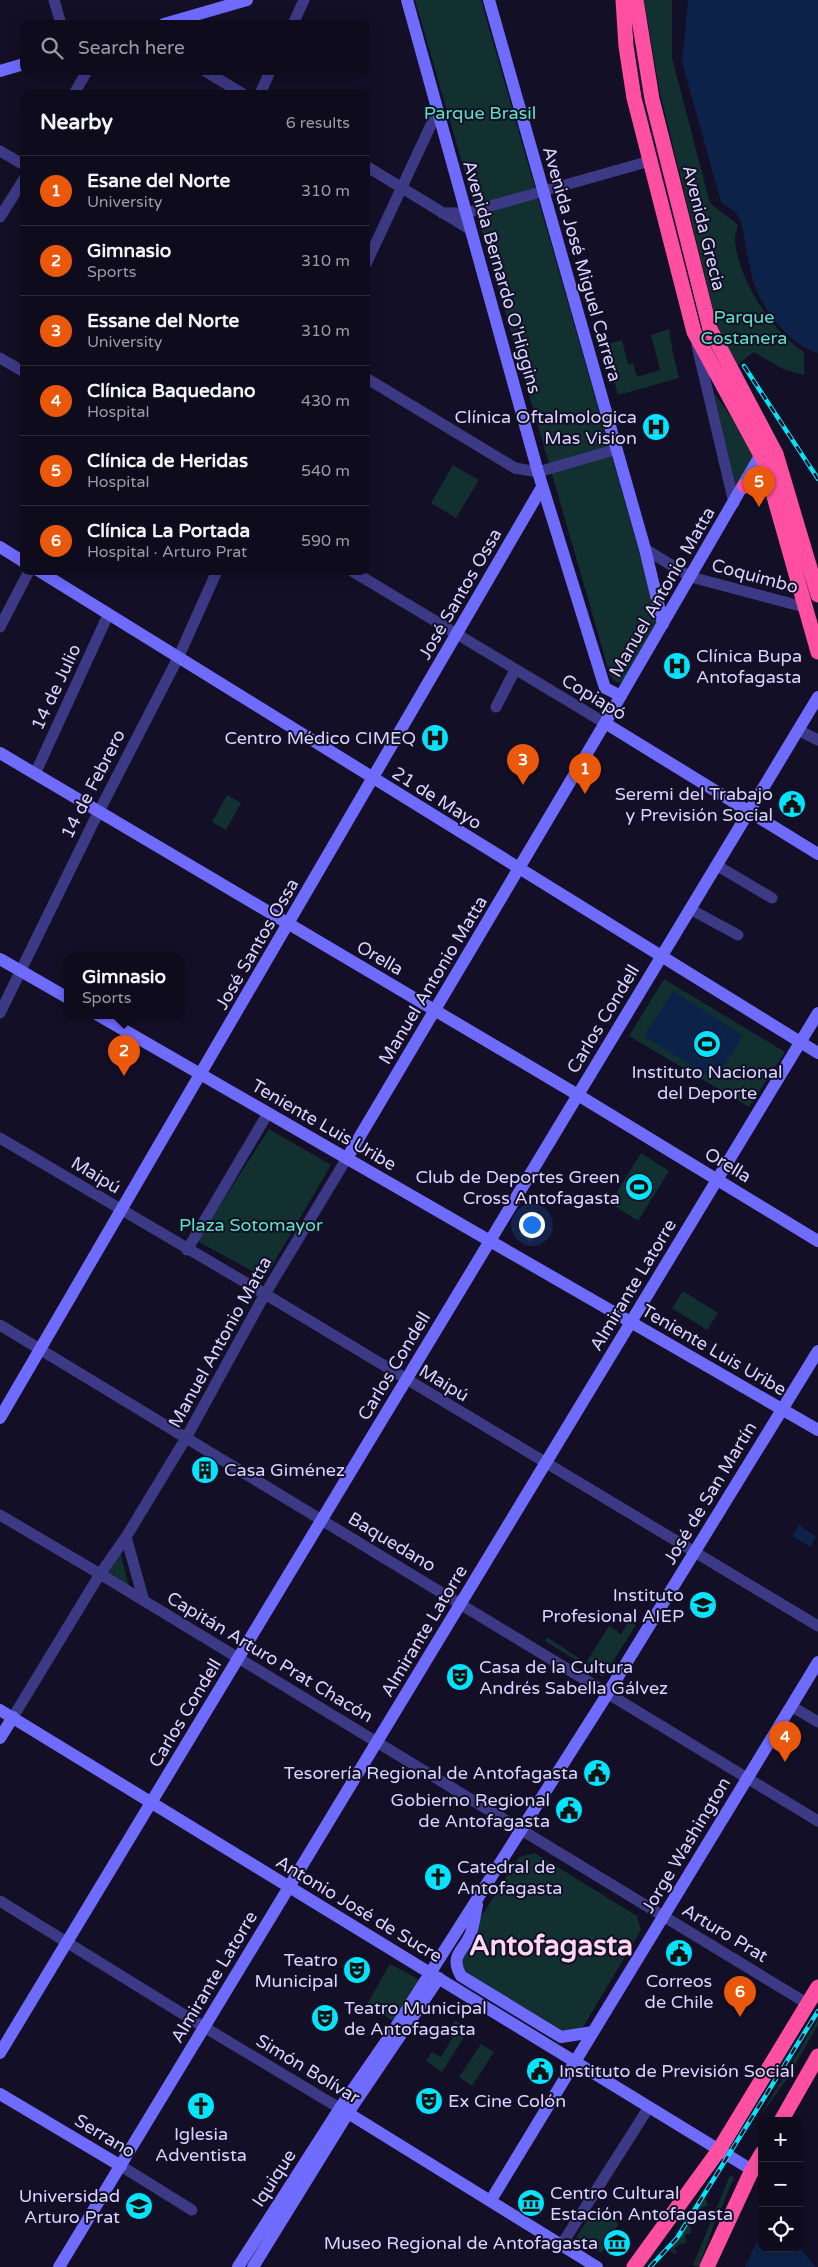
<!DOCTYPE html>
<meta charset="utf-8">
<style>
body{margin:0;font-family:"Varela Round",sans-serif;background:#171425;color:#f1f3f6}
.controls{position:absolute;right:15px;bottom:15px;display:grid;overflow:hidden;border-radius:10px;box-shadow:0 5px 20px #0002}
.controls button{width:45px;height:45px;display:grid;place-items:center;padding:0;border:0;border-bottom:1px solid #2e2b3b;background:#0e0b1c;color:#f1f3f6;font:25px sans-serif}
.you{position:absolute;left:531px;top:1224px;width:18px;height:18px;margin:-12px;border:4px solid #fff;border-radius:50%;background:#1a73e8;box-shadow:0 0 0 8px #1a73e833}
.badge{display:grid;place-items:center;width:32px;height:32px;border-radius:50%;background:#ea580c;color:#fff;font-size:16px;font-weight:700}
.pin{position:absolute;translate:-50% -41px;filter:drop-shadow(0 1px 2px #0008)}
.pin::after{content:'';position:absolute;top:26px;width:18px;height:15px;background:inherit;clip-path:polygon(0 0,100% 0,50% 100%)}
.popup{position:absolute;left:64px;top:954px;width:120px;height:65px;box-sizing:border-box;display:grid;place-content:center;border-radius:10px;background:#0e0b1c;filter:drop-shadow(0 1px 4px #0005);font-size:16px;white-space:nowrap;color:#9b9ba3}
.popup b{font-size:19px;color:#f1f3f6}
.popup::after{content:'';position:absolute;left:50%;top:100%;margin-left:-10px;border:10px solid transparent;border-top-color:#0e0b1c}
.list{margin:0;padding:0;list-style:none}
h2{display:flex;justify-content:space-between;align-items:center;height:65px;margin:0;padding:0 20px;font-size:21px}
h2 small{font-size:16px;font-weight:400;color:#9b9ba3}
.list li{display:grid;grid-template-columns:32px 1fr auto;gap:15px;align-items:center;box-sizing:border-box;height:70px;padding:0 20px;border-top:1px solid #2e2b3b}
.list b{display:block;font-size:19px;white-space:nowrap}
.list p{margin:0;font-size:16px;white-space:nowrap;color:#9b9ba3}
.list em{font-size:16px;font-style:normal;color:#9b9ba3}
.icon{flex:none;width:28px;height:28px;fill:none;stroke:currentColor;stroke-width:2;stroke-linecap:round;stroke-linejoin:round}
.map{position:relative;flex:none;width:818px;height:2267px;overflow:hidden}
.search{position:absolute;background:#0e0b1c;box-shadow:0 5px 20px #0002;left:20px;top:20px;width:350px;height:55px;display:flex;align-items:center;gap:12px;box-sizing:border-box;padding:0 18px;border-radius:10px;color:#9b9ba3;font-size:19px}
.panel{position:absolute;background:#0e0b1c;box-shadow:0 5px 20px #0002;left:20px;top:90px;width:350px;height:485px;border-radius:10px}
.map>svg:first-child{display:block}
.green{fill:#12302f}
.water{fill:#0c2248}
.lines{fill:none;stroke-linecap:round;stroke-linejoin:round}
.street{stroke:#3d3a85;stroke-width:11}
.secondary{stroke:#6f6bff;stroke-width:12}
.highway{stroke:#ff4fa3;stroke-width:15}
.rail-casing{stroke:#00e5ff;stroke-width:4.5}
.rail{stroke:#130f26;stroke-width:2.5;stroke-dasharray:8;stroke-linecap:butt}
.labels{text-anchor:middle;dominant-baseline:central;stroke-width:4;stroke-linejoin:round;paint-order:stroke}
.park-label{font-size:18px;fill:#5fe0c0;stroke:#130f26}
.street-label{font-size:18px;fill:#d9d4ff;stroke:#130f26}
.poi-label{font-size:18px;fill:#d9d4ff;stroke:#130f26;text-anchor:end}
.town-label{font-size:28px;font-weight:bold;fill:#ffd6f0;stroke:#130f26}
</style>
<div class="map">
<svg width="818" height="2267" viewBox="0 0 818 2267">
<rect width="100%" height="100%" fill="#130f26"/>
<!-- green -->
<path class="green" d="M415,0H481L660,624L626,680L619,683L613,680L610,675Z
M644,0H672V58L710,203L738,225C737,230 734,236 735,240C738,279 772,332 804,352V375L783,369L754,352L733,368L721,341L660,93Z
M669,329L673,353L679,378L618,395L604,345L622,340L628,364L633,363L637,377L660,370L651,335Z
M714,393L757,453L736,488Z
M453,465L479,480L456,518L431,503Z
M227,795L241,803L226,830L212,822Z
M664,979L785,1052L749,1107L629,1036Z
M269,1129L331,1165L269,1271L268,1270L263,1277L197,1241Z
M641,1153L669,1171L638,1221L610,1203Z
M533,1213L546,1221L531,1242L519,1234Z
M683,1291L718,1313L707,1330L672,1308Z
M120,1552L129,1587L107,1574Z
M629,1621L636,1625L603,1677L545,1641L547,1637L586,1663L609,1626L621,1634Z
M535,1853L637,1916L641,1930L579,2034L561,2037L469,1983L456,1956L519,1857Z
M390,1964L420,1980L393,2021L367,2004Z
M818,2019V2025L787,2079L760,2116Z
M455,2020L469,2029L442,2072L426,2061L432,2052L441,2057L453,2037L447,2033Z
M481,2044L494,2052L472,2086L459,2077Z
M730,2175L734,2178L713,2227L699,2267L693,2265Z
M705,2196L708,2206L702,2207L703,2215L695,2216L697,2223L690,2225L691,2233L685,2235L686,2243L679,2244L674,2249L677,2252L675,2254L670,2251Z
M594,2209L619,2224L601,2253L576,2238Z"/>
<!-- water -->
<path class="water" d="M688,0H818V353C789,345 761,308 753,280C748,261 745,241 741,222L736,213L721,202L682,62Z
M673,991L743,1036L715,1080L644,1036Z
M799,1525L816,1536L810,1547L792,1536Z
M762,2230V2248L799,2247L816,2267H745Z"/>
<g class="lines">
<!-- street -->
<path class="street" d="M54,0L61,24
M293,24L304,0
M205,71L243,94
M74,94L87,71
M260,94L270,71
M0,151L24,165
M366,166L471,230
M442,213H466L650,161
M0,217L24,179
M366,264L437,112
M697,346L734,503
M0,358L24,372
M366,378L515,468L538,472L617,449
M645,549L691,577L804,607
M352,571L605,723
M0,627L29,571
M496,707L515,670
M798,730L818,740
M35,774L108,615
M716,865L772,898
M690,909L738,935
M0,1013L95,819L178,658L217,571
M0,1138L265,1294L818,1626
M187,1250L268,1113
M0,1325L818,1821
M0,1515L100,1574L808,2004
M126,1537L144,1601
M791,1706L818,1722
M13,1717L100,1574L126,1537L186,1438L265,1294L347,1158
M0,1901L204,2027L346,2112
M121,2166L192,2210
M562,2244L649,2107"/>
<!-- secondary -->
<path class="secondary" d="M407,0L538,472L605,688L621,696
M489,0L645,549L663,624
M164,24L247,0
M0,71L24,64
M0,547L24,562
M39,571L818,1053
M605,723L818,854
M0,753L578,1095L818,1241
M0,959L68,998
M98,1015L818,1430
M347,1158L605,723L764,449
M0,1418L542,487
M0,1710L752,2170
M0,1738L13,1717
M477,1905C475,1914 474,1924 471,1933C464,1952 449,1954 461,1976L561,2037L593,2032
M0,2053L818,697
M0,2094L121,2166
M348,2113L597,2267
M491,2200L818,1662
M59,2267L818,1013
M238,2267L340,2108L394,2030L603,1701L818,1351
M253,2267L348,2113L439,1978"/>
<!-- highway -->
<path class="highway" d="M623,0L626,46L634,98L694,332L764,461L818,652
M636,0L652,99L710,329L776,454L818,595
M745,486L758,481L771,483
M781,2121L818,2056
M634,2267L719,2150L818,1987
M707,2267L752,2170L762,2153"/>
<!-- rail casing -->
<g class="rail-casing">
<path id="rail" d="M744,366L818,479
M650,2267L677,2238L818,2011"/>
</g>
<!-- rail -->
<use href="#rail" class="rail"/>
</g>
<!-- icons -->
<defs>
<g id="hospital-disc" transform="scale(1.4375)"><circle r="9.5" fill="#00e5ff" stroke="#130f26"/><path d="M-5-5h3v3.5h4V-5h3V5h-3V1.5h-4V5h-3Z" fill="#111"/></g>
<g id="civic-disc" transform="scale(1.4375)"><circle r="9.5" fill="#00e5ff" stroke="#130f26"/><path d="M-.6-6.5H3V-4.5H.6V-3L4-1V1h2V6H-6V1h2V-1L-.6-3ZM-1.2 2.5V6h2.4V2.5Z" fill="#111"/></g>
<g id="stadium-disc" transform="scale(1.4375)"><circle r="9.5" fill="#00e5ff" stroke="#130f26"/><path d="M0-5a6.5 5 0 1 0 0 10a6.5 5 0 1 0 0-10ZM-3.5-1.8h7v3.6h-7Z" fill="#111"/></g>
<g id="building-disc" transform="scale(1.4375)"><circle r="9.5" fill="#00e5ff" stroke="#130f26"/><path d="M-4-6H4V6H1V3H-1V6H-4ZM-2.5-4.3h1.7v1.8h-1.7ZM.8-4.3h1.7v1.8H.8ZM-2.5-1h1.7V.8h-1.7ZM.8-1h1.7V.8H.8Z" fill="#111"/></g>
<g id="university-disc" transform="scale(1.4375)"><circle r="9.5" fill="#00e5ff" stroke="#130f26"/><path d="M0-5L7-2L0 1L-7-2ZM-4 1L0 2.5L4 1V4Q0 6-4 4Z" fill="#111"/></g>
<g id="theatre-disc" transform="scale(1.4375)"><circle r="9.5" fill="#00e5ff" stroke="#130f26"/><path d="M-5-5.5Q0-4 5-5.5V0Q5 5 0 6Q-5 5-5 0ZM-3.3-2.5H-1v1.5H-3.3ZM1-2.5H3.3v1.5H1ZM-2.8 1Q0 5.5 2.8 1Z" fill="#111"/></g>
<g id="church-disc" transform="scale(1.4375)"><circle r="9.5" fill="#00e5ff" stroke="#130f26"/><path d="M-1.2-6h2.4v3.5h3.3v2.4h-3.3V6h-2.4V-.1h-3.3v-2.4h3.3Z" fill="#111"/></g>
<g id="museum-disc" transform="scale(1.4375)"><circle r="9.5" fill="#00e5ff" stroke="#130f26"/><path d="M0-6L6-3V-2H-6V-3ZM-5-1h2V3h-2ZM-1-1h2V3h-2ZM3-1h2V3H3ZM-6 4H6V6H-6Z" fill="#111"/></g>
</defs>
<g fill-rule="evenodd">
<use href="#hospital-disc" x="656" y="427"/>
<use href="#hospital-disc" x="677" y="666"/>
<use href="#hospital-disc" x="435" y="738"/>
<use href="#civic-disc" x="792" y="804"/>
<use href="#stadium-disc" x="707" y="1044"/>
<use href="#stadium-disc" x="639" y="1187"/>
<use href="#building-disc" x="205" y="1470"/>
<use href="#university-disc" x="703" y="1605"/>
<use href="#theatre-disc" x="460" y="1677"/>
<use href="#civic-disc" x="597" y="1773"/>
<use href="#civic-disc" x="569" y="1810"/>
<use href="#church-disc" x="438" y="1877"/>
<use href="#civic-disc" x="679" y="1953"/>
<use href="#theatre-disc" x="357" y="1970"/>
<use href="#theatre-disc" x="325" y="2018"/>
<use href="#civic-disc" x="540" y="2071"/>
<use href="#theatre-disc" x="429" y="2101"/>
<use href="#church-disc" x="201" y="2106"/>
<use href="#museum-disc" x="531" y="2203"/>
<use href="#university-disc" x="139" y="2206"/>
<use href="#museum-disc" x="617" y="2243"/>
</g>
<g class="labels">
<!-- park labels -->
<g class="park-label">
<text x="480" y="113">Parque Brasil</text>
<text x="744" y="317">Parque<tspan x="744" dy="21">Costanera</tspan></text>
<text x="251" y="1225">Plaza Sotomayor</text>
</g>
<!-- street labels -->
<g class="street-label">
<text transform="translate(704 228) rotate(76)">Avenida Grecia</text>
<text transform="translate(582 264) rotate(74)">Avenida José Miguel Carrera</text>
<text transform="translate(502 277) rotate(74)">Avenida Bernardo O'Higgins</text>
<text transform="translate(755 576) rotate(15)">Coquimbo</text>
<text transform="translate(662 592) rotate(-60)">Manuel Antonio Matta</text>
<text transform="translate(460 594) rotate(-60)">José Santos Ossa</text>
<text transform="translate(56 687) rotate(-65)">14 de Julio</text>
<text transform="translate(594 697) rotate(31)">Copiapó</text>
<text transform="translate(93 784) rotate(-63)">14 de Febrero</text>
<text transform="translate(437 798) rotate(32)">21 de Mayo</text>
<text transform="translate(257 944) rotate(-60)">José Santos Ossa</text>
<text transform="translate(380 958) rotate(30)">Orella</text>
<text transform="translate(433 980) rotate(-59)">Manuel Antonio Matta</text>
<text transform="translate(603 1019) rotate(-59)">Carlos Condell</text>
<text transform="translate(324 1125) rotate(30)">Teniente Luis Uribe</text>
<text transform="translate(728 1165) rotate(31)">Orella</text>
<text transform="translate(96 1175) rotate(31)">Maipú</text>
<text transform="translate(633 1285) rotate(-59)">Almirante Latorre</text>
<text transform="translate(220 1342) rotate(-61)">Manuel Antonio Matta</text>
<text transform="translate(714 1350) rotate(30)">Teniente Luis Uribe</text>
<text transform="translate(394 1366) rotate(-59)">Carlos Condell</text>
<text transform="translate(444 1383) rotate(31)">Maipú</text>
<text transform="translate(710 1493) rotate(-59)">José de San Martín</text>
<text transform="translate(392 1542) rotate(31)">Baquedano</text>
<text transform="translate(424 1631) rotate(-59)">Almirante Latorre</text>
<text transform="translate(270 1657) rotate(31)">Capitán Arturo Prat Chacón</text>
<text transform="translate(185 1713) rotate(-59)">Carlos Condell</text>
<text transform="translate(686 1845) rotate(-59)">Jorge Washington</text>
<text transform="translate(359 1909) rotate(31)">Antonio José de Sucre</text>
<text transform="translate(725 1933) rotate(31)">Arturo Prat</text>
<text transform="translate(214 1977) rotate(-59)">Almirante Latorre</text>
<text transform="translate(308 2069) rotate(31)">Simón Bolívar</text>
<text transform="translate(105 2136) rotate(31)">Serrano</text>
<text transform="translate(274 2178) rotate(-57)">Iquique</text>
</g>
<!-- poi labels -->
<g class="poi-label">
<text x="637" y="417">Clínica Oftalmologica<tspan x="637" dy="21">Mas Vision</tspan></text>
<text x="696" y="656" text-anchor="start">Clínica Bupa<tspan x="696" dy="21">Antofagasta</tspan></text>
<text x="416" y="738">Centro Médico CIMEQ</text>
<text x="773" y="794">Seremi del Trabajo<tspan x="773" dy="21">y Previsión Social</tspan></text>
<text x="707" y="1072" text-anchor="middle">Instituto Nacional<tspan x="707" dy="21">del Deporte</tspan></text>
<text x="620" y="1177">Club de Deportes Green<tspan x="620" dy="21">Cross Antofagasta</tspan></text>
<text x="224" y="1470" text-anchor="start">Casa Giménez</text>
<text x="684" y="1595">Instituto<tspan x="684" dy="21">Profesional AIEP</tspan></text>
<text x="479" y="1667" text-anchor="start">Casa de la Cultura<tspan x="479" dy="21">Andrés Sabella Gálvez</tspan></text>
<text x="578" y="1773">Tesorería Regional de Antofagasta</text>
<text x="550" y="1800">Gobierno Regional<tspan x="550" dy="21">de Antofagasta</tspan></text>
<text x="457" y="1867" text-anchor="start">Catedral de<tspan x="457" dy="21">Antofagasta</tspan></text>
<text x="338" y="1960">Teatro<tspan x="338" dy="21">Municipal</tspan></text>
<text x="679" y="1981" text-anchor="middle">Correos<tspan x="679" dy="21">de Chile</tspan></text>
<text x="344" y="2008" text-anchor="start">Teatro Municipal<tspan x="344" dy="21">de Antofagasta</tspan></text>
<text x="559" y="2071" text-anchor="start">Instituto de Previsión Social</text>
<text x="448" y="2101" text-anchor="start">Ex Cine Colón</text>
<text x="201" y="2134" text-anchor="middle">Iglesia<tspan x="201" dy="21">Adventista</tspan></text>
<text x="550" y="2193" text-anchor="start">Centro Cultural<tspan x="550" dy="21">Estación Antofagasta</tspan></text>
<text x="120" y="2196">Universidad<tspan x="120" dy="21">Arturo Prat</tspan></text>
<text x="598" y="2243">Museo Regional de Antofagasta</text>
</g>
<!-- town labels -->
<g class="town-label">
<text x="551" y="1946">Antofagasta</text>
</g>
</g>
</svg>
<div class="controls">
<button>+</button>
<button>−</button>
<button><svg class="icon" aria-label="locate" viewBox="0 0 24 24"><circle cx="12" cy="12" r="6"/><path d="M12 2v4M12 18v4M2 12h4M18 12h4"/></svg></button>
</div>
<div class="you"></div>
<div class="pin badge" style="left:585px;top:794px">1</div>
<div class="pin badge" style="left:124px;top:1076px">2</div>
<div class="popup"><b>Gimnasio</b>Sports</div>
<div class="pin badge" style="left:523px;top:785px">3</div>
<div class="pin badge" style="left:785px;top:1762px">4</div>
<div class="pin badge" style="left:759px;top:507px">5</div>
<div class="pin badge" style="left:740px;top:2017px">6</div>
<div class="search"><svg class="icon" aria-label="search" viewBox="0 0 24 24"><circle cx="10" cy="10" r="6"/><path d="M15 15l6 6"/></svg>Search here</div>
<section class="panel">
<h2>Nearby<small>6 results</small></h2>
<ul class="list">
<li><span class="badge">1</span><div><b>Esane del Norte</b><p>University</p></div><em>310 m</em></li>
<li><span class="badge">2</span><div><b>Gimnasio</b><p>Sports</p></div><em>310 m</em></li>
<li><span class="badge">3</span><div><b>Essane del Norte</b><p>University</p></div><em>310 m</em></li>
<li><span class="badge">4</span><div><b>Clínica Baquedano</b><p>Hospital</p></div><em>430 m</em></li>
<li><span class="badge">5</span><div><b>Clínica de Heridas</b><p>Hospital</p></div><em>540 m</em></li>
<li><span class="badge">6</span><div><b>Clínica La Portada</b><p>Hospital · Arturo Prat</p></div><em>590 m</em></li>
</ul>
</section>
</div>
